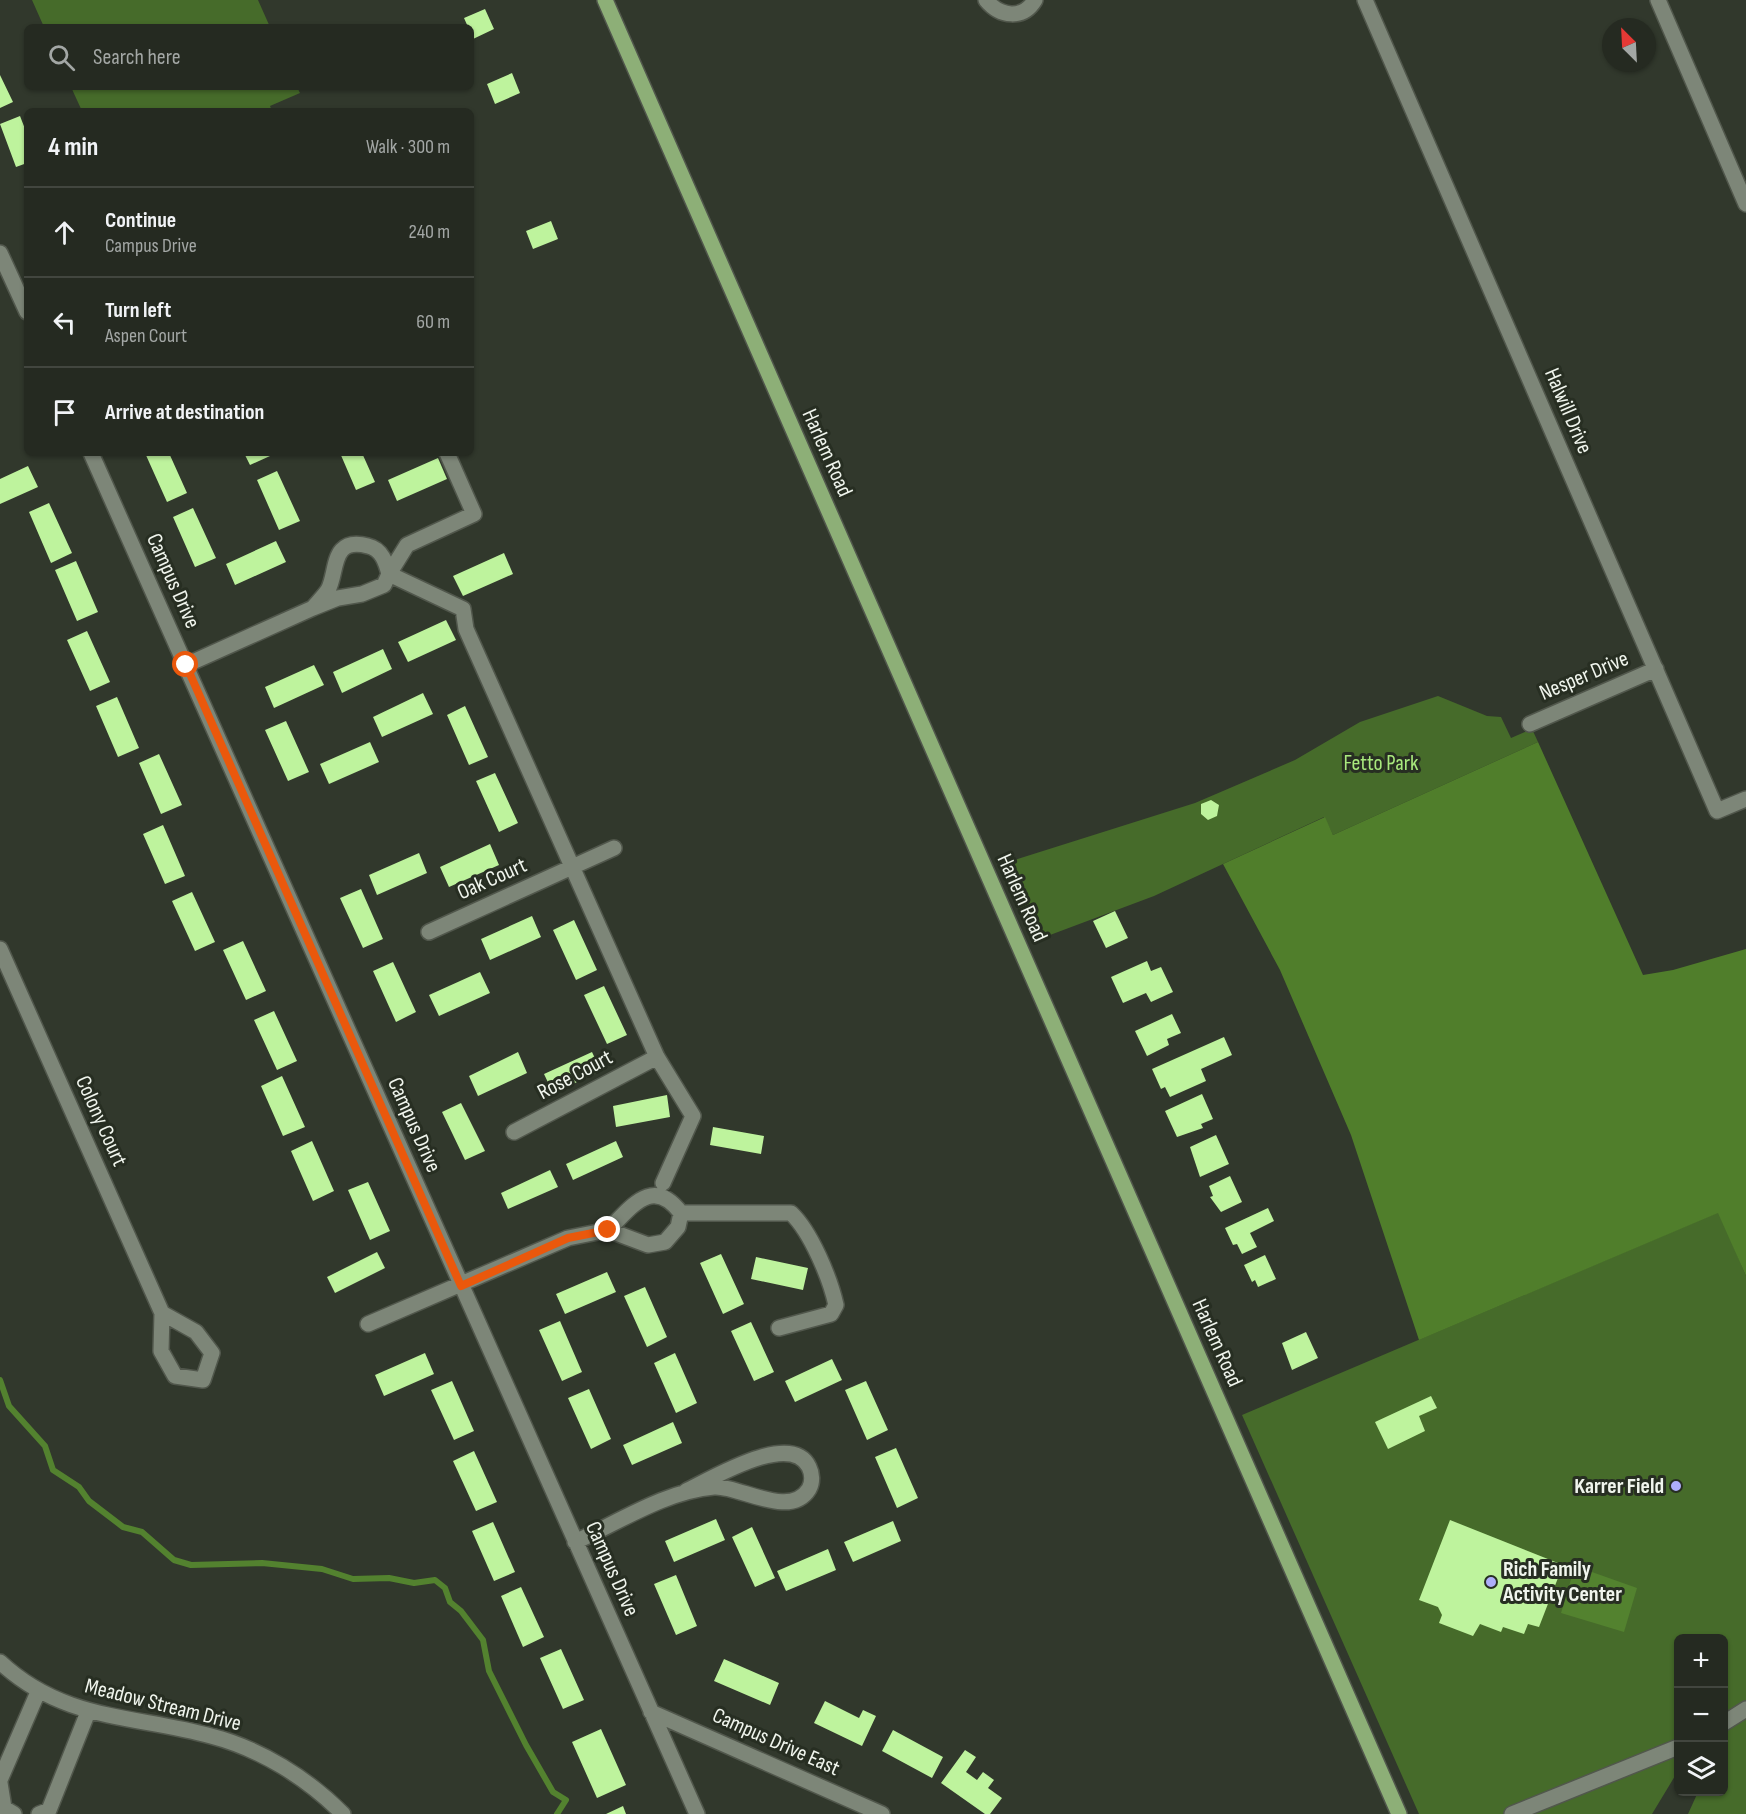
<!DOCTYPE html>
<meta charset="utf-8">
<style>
body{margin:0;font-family:"Sofia Sans Condensed",sans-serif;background:#2d322a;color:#f1f3f6}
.controls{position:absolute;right:18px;bottom:18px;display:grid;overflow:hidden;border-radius:9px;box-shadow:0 2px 4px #0004}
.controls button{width:54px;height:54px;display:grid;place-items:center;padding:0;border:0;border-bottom:2px solid #42463f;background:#252a21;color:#f1f3f6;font:30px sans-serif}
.compass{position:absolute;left:1602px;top:18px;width:54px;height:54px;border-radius:50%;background:#252a21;box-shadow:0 2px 4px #0004;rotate:336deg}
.stop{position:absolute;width:18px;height:18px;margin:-14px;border:4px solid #ea580c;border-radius:50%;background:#fff}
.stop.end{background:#ea580c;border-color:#fff;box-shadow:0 2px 6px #0008}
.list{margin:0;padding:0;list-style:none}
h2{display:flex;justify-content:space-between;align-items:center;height:78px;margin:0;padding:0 24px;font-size:26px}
h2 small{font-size:20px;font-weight:400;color:#a3a7a5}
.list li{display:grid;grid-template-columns:39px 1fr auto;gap:18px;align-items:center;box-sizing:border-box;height:90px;padding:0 24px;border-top:2px solid #42463f}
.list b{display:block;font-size:22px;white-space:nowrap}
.list p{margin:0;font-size:20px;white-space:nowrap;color:#a3a7a5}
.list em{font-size:20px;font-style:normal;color:#a3a7a5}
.icon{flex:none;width:33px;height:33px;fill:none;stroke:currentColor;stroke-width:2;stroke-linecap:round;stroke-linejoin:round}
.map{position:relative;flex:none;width:1746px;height:1814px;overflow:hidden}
.search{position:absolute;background:#252a21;box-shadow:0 2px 4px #0004;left:24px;top:24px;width:450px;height:66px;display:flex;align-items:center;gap:15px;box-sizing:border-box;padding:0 21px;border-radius:9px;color:#a3a7a5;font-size:22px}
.panel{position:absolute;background:#252a21;box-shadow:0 2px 4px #0004;left:24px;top:108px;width:450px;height:348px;border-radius:9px}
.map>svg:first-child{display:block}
.green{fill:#466b2a}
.forest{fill:#507e2b}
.water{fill:#53822f}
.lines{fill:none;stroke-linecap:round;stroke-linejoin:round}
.stream{stroke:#53822f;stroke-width:6}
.building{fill:#bef39d}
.minor-casing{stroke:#51574c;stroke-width:18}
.major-casing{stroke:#51574c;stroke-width:18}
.minor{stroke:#7d8678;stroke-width:15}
.major{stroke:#8daf77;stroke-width:15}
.route{stroke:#ea580c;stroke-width:8}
.poi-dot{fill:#aeaefa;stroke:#272e22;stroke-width:2}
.labels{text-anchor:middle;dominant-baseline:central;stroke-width:6;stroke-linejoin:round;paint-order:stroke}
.street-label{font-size:22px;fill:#f0f5ed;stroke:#272e22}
.park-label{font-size:22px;fill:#a9e97d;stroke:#272e22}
.poi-label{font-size:22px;font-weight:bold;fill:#f0f5ed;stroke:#272e22;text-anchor:end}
</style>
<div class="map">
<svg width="1746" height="1814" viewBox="0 0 1746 1814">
<rect width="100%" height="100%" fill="#31382c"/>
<!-- green -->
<path class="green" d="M32,0H258L270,27H44Z
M71,87H297L300,93L270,106L272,111H82Z
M1438,696L1487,716L1501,717L1511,738L1532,729L1538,742L1333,835L1324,817L1154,896L1034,941L999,865L1195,803L1295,760L1360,722Z
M1719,1212L1746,1276V1814H1688L1698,1792H1724V1638H1678V1771L1652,1814H1419L1242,1415Z"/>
<!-- forest -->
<path class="forest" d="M1538,742L1643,975L1673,970L1746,949V1276L1718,1213L1419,1340L1351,1135L1280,970L1223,864L1325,817L1333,835Z"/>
<!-- water -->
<path class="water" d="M1575,1566L1637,1588L1624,1632L1561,1613Z"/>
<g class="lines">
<!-- stream -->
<path class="stream" d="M0,1380L9,1406L45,1446L53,1470L79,1487L89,1501L123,1527L142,1532L174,1560L191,1565L262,1563L322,1569L353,1579L389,1578L414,1583L435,1580L445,1588L450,1602L461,1611L483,1640L489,1671L526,1745L553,1792L566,1800L557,1814"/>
</g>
<!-- building -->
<path class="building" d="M485,9L494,29L473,39L471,27H468L464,18Z
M512,73L520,93L495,104L487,84Z
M0,75L13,102L0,108Z
M20,116L27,134V163L16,167L0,124Z
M551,221L558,239L533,249L526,231Z
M145,453H169L187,493L167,502Z
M244,453H269L270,456L250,465Z
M340,453H362L375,482L356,490Z
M438,458L447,479L397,501L388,480Z
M28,466L38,487L0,504V479Z
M277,471L300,521L279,530L257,480Z
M49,503L72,553L51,563L29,512Z
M193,508L216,558L195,567L173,517Z
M276,541L286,562L235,585L226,564Z
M504,553L513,574L463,596L453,576Z
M76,561L98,612L77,621L55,570Z
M446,620L456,640L408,662L398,642Z
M87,631L110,682L90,691L67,640Z
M383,649L392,669L342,693L333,672Z
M314,665L324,685L274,708L265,687Z
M423,693L433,714L382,737L373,717Z
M117,697L139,748L118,757L96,706Z
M465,706L488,757L469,765L447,715Z
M286,721L309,772L288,781L265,730Z
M370,742L379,762L329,784L320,764Z
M159,754L182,805L161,814L139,763Z
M495,773L518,823L499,832L476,781Z
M1211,800L1219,805L1217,816L1208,820L1201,814V804Z
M163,825L185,876L165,884L143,834Z
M490,844L499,865L449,887L440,867Z
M419,853L427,873L377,895L369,875Z
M361,889L383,939L363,948L340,898Z
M192,892L215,942L195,951L172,901Z
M1115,911L1128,938L1106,948L1093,921Z
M532,916L541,937L490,960L481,939Z
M574,920L597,970L576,980L553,930Z
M243,941L266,991L246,1000L223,950Z
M1147,961L1151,971L1161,967L1173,992L1151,1002L1146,993L1123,1003L1111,977Z
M393,962L416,1012L396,1022L373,971Z
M480,972L490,993L439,1016L429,995Z
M604,986L627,1035L607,1044L584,995Z
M274,1011L297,1061L277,1070L254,1020Z
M1172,1014L1181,1033L1167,1039L1169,1045L1147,1056L1135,1031Z
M1224,1037L1232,1055L1201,1069L1206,1081L1170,1097L1165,1087L1161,1089L1152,1069Z
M518,1052L527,1073L478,1096L469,1076Z
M592,1052L601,1071L553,1093L544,1074Z
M282,1076L305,1127L283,1136L261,1086Z
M1202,1094L1213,1119L1201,1124L1203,1128L1177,1137L1165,1111Z
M667,1095L670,1117L616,1127L613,1106Z
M461,1103L485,1151L465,1160L442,1112Z
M713,1127L764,1136L761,1154L710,1145Z
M1216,1135L1229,1164L1200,1177L1190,1147Z
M312,1141L334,1191L313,1201L291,1151Z
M616,1141L623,1157L573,1180L566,1164Z
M550,1170L558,1187L508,1209L501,1193Z
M1230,1176L1242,1202L1221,1212L1210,1197L1213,1196L1209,1186Z
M368,1182L390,1231L370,1240L348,1190Z
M1268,1208L1274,1221L1250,1233L1257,1247L1242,1254L1237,1244L1233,1245L1225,1228Z
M377,1252L385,1268L335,1293L327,1277Z
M721,1254L744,1304L723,1314L700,1263Z
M1265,1255L1276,1279L1258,1287L1255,1280L1252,1282L1244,1265Z
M756,1257L808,1268L803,1290L751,1279Z
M607,1272L616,1292L565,1314L556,1294Z
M645,1287L667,1337L647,1347L624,1296Z
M560,1321L582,1372L562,1381L539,1330Z
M751,1322L774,1372L754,1381L731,1331Z
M1306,1332L1318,1358L1292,1370L1282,1343Z
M425,1353L434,1374L384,1396L375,1375Z
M675,1353L697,1403L676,1413L654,1363Z
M832,1359L842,1380L795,1402L785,1381Z
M452,1381L474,1431L454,1440L431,1390Z
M866,1381L888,1430L867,1440L845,1390Z
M589,1389L611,1439L591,1449L568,1398Z
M1431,1396L1437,1408L1419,1416L1425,1431L1388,1449L1375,1422Z
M673,1422L682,1443L632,1465L623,1445Z
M896,1448L918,1498L897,1508L875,1457Z
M474,1451L497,1502L476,1511L453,1461Z
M716,1519L725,1540L674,1562L665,1541Z
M1450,1520L1563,1565L1539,1627L1528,1624L1524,1634L1503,1627L1501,1632L1480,1624L1473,1636L1439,1623L1442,1615L1438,1607L1419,1600Z
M893,1521L901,1541L853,1562L844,1542Z
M493,1522L515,1572L494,1581L472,1531Z
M752,1527L775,1578L755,1587L732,1537Z
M828,1549L836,1570L786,1591L777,1571Z
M676,1575L697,1626L676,1635L654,1584Z
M521,1587L544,1637L523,1647L501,1596Z
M561,1649L584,1700L563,1709L540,1658Z
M724,1659L779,1683L770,1705L714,1681Z
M825,1701L859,1718L863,1710L876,1716L862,1746L814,1723Z
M601,1729L626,1785L597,1798L572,1742Z
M893,1730L943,1757L932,1778L882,1751Z
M965,1750L976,1757L966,1772L977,1780L983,1772L994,1780L988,1788L1002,1798L990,1814H985L941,1783Z
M623,1806L626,1814H606Z"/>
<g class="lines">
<!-- minor casing -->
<g class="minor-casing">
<path id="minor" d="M986,0C1000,17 1023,20 1035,0
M1365,0L1717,811L1746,799
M1658,0L1746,204
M0,253L27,312
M91,453L697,1814
M447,453L474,514L407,545L389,574L463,609L466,629L657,1057L693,1116L663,1183
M186,665L313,608L338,598L362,594L384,585L389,574C386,563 382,549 368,546C330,536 338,572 328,590C324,596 318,602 313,608
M1530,724L1656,669
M429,932L614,848
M0,949L162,1313L161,1351L175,1376L203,1380L212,1353L196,1332L162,1313
M514,1132L657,1057
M681,1213H791C811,1232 830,1278 836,1305L831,1314L779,1328
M368,1324L568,1238L608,1230L648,1245L665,1242L678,1227L681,1213C652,1175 631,1208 608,1230
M575,1542C619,1522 666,1491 714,1487C739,1485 790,1520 809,1489C813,1482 812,1473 809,1467C791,1430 711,1479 686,1491
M0,1662C63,1721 134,1715 211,1736C261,1749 307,1778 343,1814
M651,1712L882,1814
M1724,1723L1746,1709
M0,1780L38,1692
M0,1783L4,1808L14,1814
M39,1814L49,1810L88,1712
M1512,1814L1678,1747"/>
</g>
<!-- major casing -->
<g class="major-casing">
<path id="major" d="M605,0L1399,1814"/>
</g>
<!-- minor -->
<use href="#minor" class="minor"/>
<!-- major -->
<use href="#major" class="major"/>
</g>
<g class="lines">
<!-- route -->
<path class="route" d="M186,665L461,1286L568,1238L608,1230"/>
</g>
<!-- markers -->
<g class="poi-dot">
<circle cx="1676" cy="1486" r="6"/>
<circle cx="1491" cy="1582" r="6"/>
</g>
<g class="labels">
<!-- street labels -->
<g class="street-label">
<text transform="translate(1568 411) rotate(67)">Halwill Drive</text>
<text transform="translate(827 453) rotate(66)">Harlem Road</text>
<text transform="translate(173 581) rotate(66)">Campus Drive</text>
<text transform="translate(1584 676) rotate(-23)">Nesper Drive</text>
<text transform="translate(492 879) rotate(-24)">Oak Court</text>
<text transform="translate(1022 898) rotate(66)">Harlem Road</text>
<text transform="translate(575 1075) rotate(-28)">Rose Court</text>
<text transform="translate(101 1121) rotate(66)">Colony Court</text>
<text transform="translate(414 1125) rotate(66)">Campus Drive</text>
<text transform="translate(1217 1343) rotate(66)">Harlem Road</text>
<text transform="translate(612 1569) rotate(66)">Campus Drive</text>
<text transform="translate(163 1705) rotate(14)">Meadow Stream Drive</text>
<text transform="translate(776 1742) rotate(24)">Campus Drive East</text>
</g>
<!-- park labels -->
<g class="park-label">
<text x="1381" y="763">Fetto Park</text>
</g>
<!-- poi labels -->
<g class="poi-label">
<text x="1664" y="1486">Karrer Field</text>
<text x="1503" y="1569" text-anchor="start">Rich Family<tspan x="1503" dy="25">Activity Center</tspan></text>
</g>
</g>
</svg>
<div class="controls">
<button>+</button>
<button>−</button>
<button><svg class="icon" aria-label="layers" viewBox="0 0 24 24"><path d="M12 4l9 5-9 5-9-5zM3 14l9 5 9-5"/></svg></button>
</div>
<svg class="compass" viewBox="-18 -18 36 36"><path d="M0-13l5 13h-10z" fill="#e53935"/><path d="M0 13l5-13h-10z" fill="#a3a7a5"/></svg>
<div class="stop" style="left:186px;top:665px"></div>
<div class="stop end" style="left:608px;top:1230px"></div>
<div class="search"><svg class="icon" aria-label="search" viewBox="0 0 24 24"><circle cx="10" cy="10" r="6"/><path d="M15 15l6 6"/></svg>Search here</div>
<section class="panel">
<h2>4 min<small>Walk · 300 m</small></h2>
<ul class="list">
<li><svg class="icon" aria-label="ahead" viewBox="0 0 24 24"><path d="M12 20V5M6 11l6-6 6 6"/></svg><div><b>Continue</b><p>Campus Drive</p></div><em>240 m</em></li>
<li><svg class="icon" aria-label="left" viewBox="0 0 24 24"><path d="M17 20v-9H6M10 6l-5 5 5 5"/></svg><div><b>Turn left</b><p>Aspen Court</p></div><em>60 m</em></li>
<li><svg class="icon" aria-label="arrive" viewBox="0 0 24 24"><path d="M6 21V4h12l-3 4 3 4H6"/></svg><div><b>Arrive at destination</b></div></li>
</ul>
</section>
</div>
